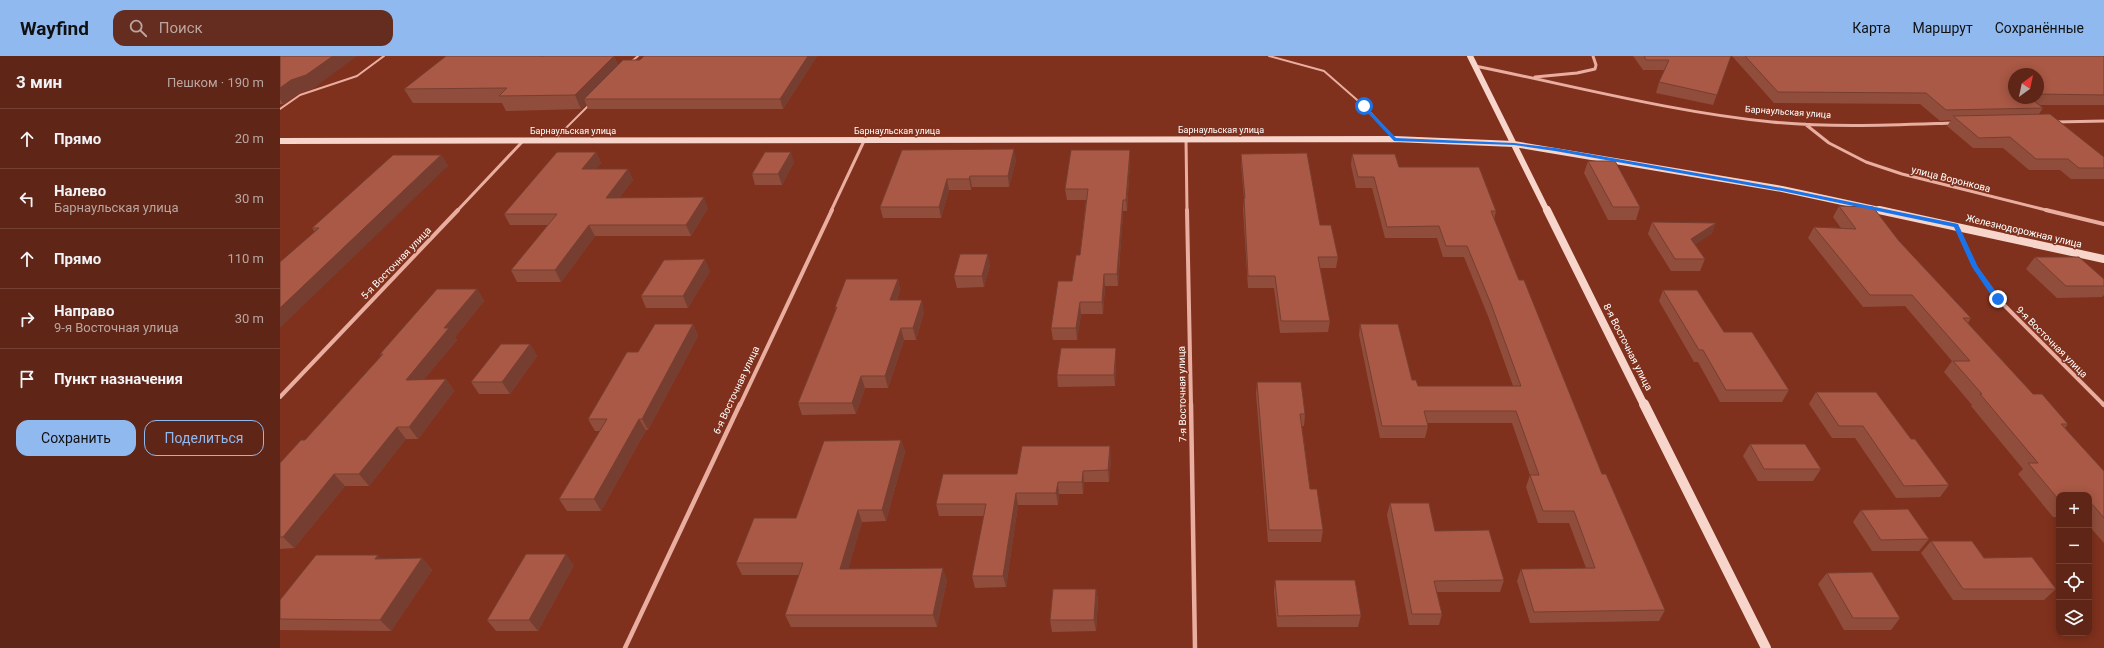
<!DOCTYPE html>
<html lang="ru">
<meta charset="utf-8">
<style>
body{margin:0;font-family:Roboto,sans-serif;background:#652d1f;color:#f1f3f6}
.controls{position:absolute;right:12px;bottom:12px;display:grid;overflow:hidden;border-radius:8px;box-shadow:0 2px 10px #0003}
.controls button{width:36px;height:36px;display:grid;place-items:center;padding:0;border:0;border-bottom:1px solid #734235;background:#5f2516;color:#f1f3f6;font:20px sans-serif}
.compass{position:absolute;left:1728px;top:12px;width:36px;height:36px;border-radius:50%;background:#5f2516;box-shadow:0 2px 10px #0003;rotate:33deg}
.stop{position:absolute;width:12px;height:12px;margin:-9px;border:3px solid #1a73e8;border-radius:50%;background:#fff}
.stop.end{background:#1a73e8;border-color:#fff;box-shadow:0 1px 4px #0008}
.list{margin:0;padding:0;list-style:none}
h2{display:flex;justify-content:space-between;align-items:center;height:52px;margin:0;padding:0 16px;font-size:17px}
h2 small{font-size:13px;font-weight:400;color:#baa5a1}
.list li{display:grid;grid-template-columns:26px 1fr auto;gap:12px;align-items:center;box-sizing:border-box;height:60px;padding:0 16px;border-top:1px solid #734235}
.list b{display:block;font-size:15px;white-space:nowrap}
.list p{margin:0;font-size:13px;white-space:nowrap;color:#baa5a1}
.list em{font-size:13px;font-style:normal;color:#baa5a1}
.actions{display:flex;gap:8px;padding:12px 16px}
.actions a{flex:1;padding:9px 0;border:1px solid #90b9f0;border-radius:12px;text-align:center;font-size:14px;color:#90b9f0}
.actions .main{background:#90b9f0;color:#111}
.icon{flex:none;width:22px;height:22px;fill:none;stroke:currentColor;stroke-width:2;stroke-linecap:round;stroke-linejoin:round}
.map{position:relative;flex:none;width:1824px;height:592px;overflow:hidden}
header{display:flex;align-items:center;gap:24px;box-sizing:border-box;height:56px;padding:0 20px;background:#90b9f0;color:#111}
header strong{font-size:19px}
nav{display:flex;gap:22px;margin-inline-start:auto;font-size:14px}
.search{width:280px;height:36px;background:#652d1f;display:flex;align-items:center;gap:10px;box-sizing:border-box;padding:0 14px;border-radius:12px;color:#baa5a1;font-size:15px}
main{display:flex}
aside{flex:1;background:#5f2516}
.map>svg:first-child{display:block}
.lines{fill:none;stroke-linecap:round;stroke-linejoin:round}
.lane{stroke:#e9aea0;stroke-width:2}
.street-far2{stroke:#e9aea0;stroke-width:3}
.street-far1{stroke:#e9aea0;stroke-width:4}
.street{stroke:#e9aea0;stroke-width:4.5}
.secondary-far2{stroke:#f7d5cb;stroke-width:6}
.secondary-far1{stroke:#f7d5cb;stroke-width:8}
.secondary{stroke:#f7d5cb;stroke-width:10}
.wall{fill:#914d3b;fill-rule:evenodd}
.shaded-wall{fill:#763e30}
.building{fill:#a95945;stroke:#763e30}
.route{fill:#1a73e8}
.labels{text-anchor:middle;dominant-baseline:central;stroke-width:3;stroke-linejoin:round;paint-order:stroke}
.far-street-label{font-size:9px;fill:#fff;stroke:#7f311d}
.street-label{font-size:10px;fill:#fff;stroke:#7f311d}
</style>
<header>
<strong>Wayfind</strong>
<div class="search"><svg class="icon" aria-label="search" viewBox="0 0 24 24"><circle cx="10" cy="10" r="6"/><path d="M15 15l6 6"/></svg>Поиск</div>
<nav><a>Карта</a><a>Маршрут</a><a>Сохранённые</a></nav>
</header>
<main>
<aside>
<h2>3 мин<small>Пешком · 190 m</small></h2>
<ul class="list">
<li><svg class="icon" aria-label="ahead" viewBox="0 0 24 24"><path d="M12 20V5M6 11l6-6 6 6"/></svg><div><b>Прямо</b></div><em>20 m</em></li>
<li><svg class="icon" aria-label="left" viewBox="0 0 24 24"><path d="M17 20v-9H6M10 6l-5 5 5 5"/></svg><div><b>Налево</b><p>Барнаульская улица</p></div><em>30 m</em></li>
<li><svg class="icon" aria-label="ahead" viewBox="0 0 24 24"><path d="M12 20V5M6 11l6-6 6 6"/></svg><div><b>Прямо</b></div><em>110 m</em></li>
<li><svg class="icon" aria-label="right" viewBox="0 0 24 24"><path d="M7 20v-9h11M14 6l5 5-5 5"/></svg><div><b>Направо</b><p>9-я Восточная улица</p></div><em>30 m</em></li>
<li><svg class="icon" aria-label="arrive" viewBox="0 0 24 24"><path d="M6 21V4h12l-3 4 3 4H6"/></svg><div><b>Пункт назначения</b></div></li>
</ul>
<div class="actions"><a class="main">Сохранить</a><a>Поделиться</a></div>
</aside>
<div class="map">
<svg width="1824" height="592" viewBox="0 0 1824 592">
<rect width="100%" height="100%" fill="#7f311d"/>
<g class="lines">
<!-- lane -->
<path class="lane" d="M989,0L1044,15L1084,50L1114,82
M351,6L358,0
M0,53L20,39L77,20L104,0
M274,84L309,49"/>
<!-- street-far2 -->
<path class="street-far2" d="M1195,10C1294,30 1392,56 1492,66C1553,72 1614,69 1674,67
M1255,21L1297,17L1315,13L1316,9L1313,0
M1776,66L1824,65
M1525,68L1549,87L1586,106L1622,118L1770,155
M906,83L907,155
M177,155L243,85
M551,155L584,85"/>
<!-- street-far1 -->
<path class="street-far1" d="M907,154L911,349
M1766,154L1824,168
M1677,172L1695,211L1718,243L1824,349
M0,341L178,154
M460,349L552,154"/>
<!-- street -->
<path class="street" d="M911,348L915,592
M1823,348L1824,349
M345,592L460,348"/>
<!-- secondary-far2 -->
<path class="secondary-far2" d="M1190,0L1267,155
M0,85L1114,83L1234,88L1502,133L1604,155"/>
<!-- secondary-far1 -->
<path class="secondary-far1" d="M1267,154L1364,349
M1599,154L1824,203"/>
<!-- secondary -->
<path class="secondary" d="M1364,348L1486,592"/>
</g>
<!-- wall -->
<path class="wall" d="M0,0L34,32L19,37L3,48H0Z
M279,0H334L338,9L360,4L537,0L503,53H308L306,48L301,53L226,55L222,47H133L124,33Z
M1353,0H1451L1433,49L1376,37L1379,26L1385,14H1363Z
M1452,0H1824V49H1759L1763,52L1759,58L1824,101V123H1791L1780,114H1749L1723,92H1693L1667,70L1671,64L1660,65L1640,48L1494,47ZM1758,18V42H1734Z
M622,94L736,104L729,131H692L691,134H669L661,162H603L600,151Z
M850,94V104L847,155H843L838,230H825L823,258H801L797,284H773L771,272L792,225L800,199L806,144H787L785,133Z
M316,96L321,107L316,113H348L353,124L339,142L428,152L411,180H315L281,226H237L231,214L268,169H230L224,158Z
M961,98L1040,169L1058,201L1056,212H1040L1050,265L1048,276L1000,277L994,232H968L963,153L964,142L961,108Z
M1072,98L1119,111L1216,155L1214,164L1239,224L1322,418L1385,554L1379,565L1250,567L1237,525L1241,513L1306,512L1289,467H1258L1246,431L1250,419L1232,367H1147L1148,370L1145,382H1100L1079,279L1080,268L1138,330H1233L1208,260L1184,201H1163L1157,182H1105L1092,132H1076L1071,109Z
M161,99L168,110L34,175L32,172Z
M1308,105L1360,151L1356,164H1328L1304,117Z
M514,106L502,129H475L472,118Z
M1559,150L1619,185L1691,262L1688,267L1753,338L1788,368L1785,372L1824,415V487L1809,470V439H1779V461H1773L1738,418L1743,413L1691,350L1692,349L1664,316L1672,305L1625,250L1583,251L1528,182L1534,171L1561,172L1553,161Z
M1372,166L1436,167L1431,178L1415,188L1425,203L1420,215H1391L1368,178Z
M1755,201L1824,223V239L1822,241L1777,242L1746,213Z
M710,209L704,231L677,232L674,220Z
M430,215L408,252H366L361,240Z
M618,223L620,234L617,244L644,256L636,284H624L608,332H585L576,358L522,359L518,347L556,254L555,251Z
M197,233L204,245L175,281L177,284L144,323H166L174,335L138,383H126L89,430H65L14,492L0,493V407L25,384L101,300L100,298Z
M1383,234L1509,334L1502,346H1440L1418,306H1414L1379,245Z
M413,268L418,280L368,374H366L321,455H287L279,443L320,375H315L308,363L358,296Z
M250,288L257,300L230,338H199L191,326Z
M836,304L835,330L778,331L777,319Z
M977,326L1025,358L1024,370H1022L1030,433L1043,474L1041,486H988L976,338Z
M1536,336L1631,383L1669,429L1660,441L1616,442L1575,382H1552L1529,348Z
M621,384L625,396L606,465L582,466L568,513L667,524L657,571H511L505,559L519,519H462L456,507Z
M1470,388L1541,413L1533,425H1478L1463,400Z
M831,402L829,426H804L803,438H779L778,449H738L726,531L695,532L692,520L704,460H659L656,448L737,418Z
M1110,447L1155,475L1224,524L1220,536H1157L1162,558L1159,569H1129L1107,459Z
M1581,454L1649,483L1639,495H1592L1573,466Z
M1651,485L1704,502L1776,533L1764,544H1673L1641,497Z
M142,502L152,514L111,575L0,574V544L101,503Z
M294,509L258,575H216L207,564Z
M1547,517L1620,562L1611,574H1564L1538,528Z
M995,524L1081,559L1078,571H997L994,536Z
M816,533L818,544L816,575L772,576L770,564Z"/>
<!-- shaded-wall -->
<path class="shaded-wall" d="M53,0H77L34,32L19,37L3,48L0,43V32L11,24Z
M334,0L340,14L304,43L306,48L301,53L295,39Z
M528,0H537L503,53L500,43Z
M734,93L736,104L729,131L728,120Z
M850,94V104L847,155L846,144Z
M316,96L321,107L307,124L302,113Z
M511,96L514,106L502,129L498,118Z
M161,99L168,110L0,272V252Z
M348,113L353,124L331,153L326,142Z
M690,120L692,131L691,134L689,123Z
M667,123L669,134L661,162L659,151Z
M424,141L428,152L411,180L406,169Z
M843,144V155L838,230L837,218Z
M1436,167L1431,178L1407,194L1411,183Z
M309,169L315,180L281,226L275,214Z
M708,198L710,209L704,231L702,220Z
M425,203L430,215L408,252L403,240Z
M824,218L825,230L823,258L822,246Z
M618,223L620,234L613,256L610,244Z
M197,233L204,245L175,281L177,284L134,335L126,324L164,272Z
M642,244L644,256L636,284L633,272Z
M800,246L801,258L797,284L796,272Z
M413,268L418,280L368,374L362,363Z
M621,272L624,284L608,332L605,320Z
M250,288L257,300L230,338L222,326Z
M836,292V304L835,330L834,319Z
M581,320L585,332L576,358L572,347Z
M166,323L174,335L138,383L129,371Z
M359,363L366,374L321,455L314,443Z
M117,371L126,383L89,430L79,418Z
M621,384L625,396L606,465L602,454Z
M830,390L831,402L829,426L828,414Z
M803,415L804,426L803,438L802,426Z
M54,418L65,430L14,492L3,481Z
M778,426L779,438L778,449L776,437Z
M736,437L738,449L726,531L723,520Z
M578,454L582,466L565,525L560,513Z
M286,498L294,509L258,575L249,564Z
M98,499L108,510L95,503Z
M142,502L152,514L111,575L100,564Z
M663,512L667,524L657,571L653,559Z
M816,533L818,544L816,575L814,564Z"/>
<!-- building -->
<path class="building" d="M0,0H53L26,19L11,24L0,32Z
M166,0H263H262H334L295,39L219,40L227,32L124,33Z
M364,0H528L500,43H304L343,4H360Z
M1364,0H1451L1437,39L1379,26L1389,4H1366Z
M1465,0H1824V39L1758,38V18H1734V42H1750L1763,52L1666,54L1646,37L1498,36Z
M1770,58L1824,101V112H1799L1788,103H1756L1730,81L1699,82L1673,60Z
M734,93L728,120H690L689,123H667L659,151H600L622,94Z
M791,94H850L846,144H843L837,218H824L822,246H800L796,272H771L778,225H792L796,199H800L808,133H785Z
M277,96H316L302,113H348L326,142L424,141L406,169H309L275,214H231L277,158H224Z
M485,96H511L498,118H472Z
M1027,97L1040,169H1051L1058,201H1038L1050,265H1001L995,220H968L964,142H965L961,98Z
M1072,98H1115L1119,111H1199L1216,155H1211L1239,224H1244L1322,418H1326L1385,554L1254,556L1241,513L1315,512L1294,455H1263L1250,419H1259L1236,355H1144L1148,370H1102L1080,268H1118L1132,324H1136L1138,330H1241L1211,248L1187,190H1166L1159,170L1107,171L1094,121H1078Z
M113,99H161L0,252V206L39,172H32Z
M1308,105H1335L1360,151H1333Z
M1559,150L1593,151L1619,185L1691,262H1683L1753,338H1762L1788,368H1781L1824,415V462L1813,449H1809V439H1779V444L1748,407H1758L1700,338H1702L1673,305H1690L1632,239H1590L1534,171L1576,173Z
M1372,166L1436,167L1411,183L1425,203H1395Z
M680,198H708L702,220H674Z
M1755,201H1799L1824,223V230H1786Z
M425,203L403,240H361L384,204Z
M566,223H618L610,244H642L633,272H621L605,320H581L572,347H518L557,251H555Z
M157,233H197L164,272H169L126,324L166,323L129,371H117L79,418H54L3,481H0V407L21,384H25L103,298H100Z
M1383,234H1417L1444,276H1472L1509,334H1446L1423,294H1419Z
M375,268H413L362,363H359L314,443H279L327,363H308L347,296H358Z
M221,288H250L222,326H191Z
M781,292H836L834,319H777Z
M977,326H1021L1025,358H1020L1030,433H1037L1043,474H989Z
M1536,336H1596L1631,383H1635L1669,429L1624,430L1583,370H1559Z
M621,384L602,454H578L560,513L663,512L653,559H505L523,507H456L474,462H516L544,385Z
M1470,388H1525L1541,413H1484Z
M742,390H830L828,414L803,415L802,426H778L776,437H736L723,520H692L706,448H656L663,418H737Z
M1110,447H1149L1155,475L1209,474L1224,524L1154,525L1162,558H1132Z
M1628,453L1649,483L1601,484L1581,454Z
M1651,485H1692L1704,502L1752,501L1776,533H1683Z
M246,498H286L249,564H207Z
M36,499H98L95,503L142,502L100,564L0,563V544Z
M1592,516L1620,562H1573L1547,517Z
M995,524H1075L1081,559L998,560Z
M773,533H816L814,564H770Z"/>
<!-- route -->
<path class="route" d="M1084,49L1116,82L1234,87L1275,92L1502,132L1678,168L1698,211L1721,243L1715,245L1692,211L1674,171L1502,135L1275,95L1234,89L1114,85L1082,51Z"/>
<g class="labels">
<!-- far-street labels -->
<g class="far-street-label">
<text transform="translate(1508 56) rotate(4)">Барнаульская улица</text>
<text x="941" y="74">Барнаульская улица</text>
<text x="293" y="75">Барнаульская улица</text>
<text x="617" y="75">Барнаульская улица</text>
</g>
<!-- street labels -->
<g class="street-label">
<text transform="translate(1671 123) rotate(14)">улица Воронкова</text>
<text transform="translate(1744 175) rotate(13)">Железнодорожная улица</text>
<text transform="translate(116 207) rotate(-46)">5-я Восточная улица</text>
<text transform="translate(1772 286) rotate(45)">9-я Восточная улица</text>
<text transform="translate(1348 291) rotate(63)">8-я Восточная улица</text>
<text transform="translate(456 334) rotate(-65)">6-я Восточная улица</text>
<text transform="translate(902 338) rotate(-91)">7-я Восточная улица</text>
</g>
</g>
</svg>
<div class="controls">
<button>+</button>
<button>−</button>
<button><svg class="icon" aria-label="locate" viewBox="0 0 24 24"><circle cx="12" cy="12" r="6"/><path d="M12 2v4M12 18v4M2 12h4M18 12h4"/></svg></button>
<button><svg class="icon" aria-label="layers" viewBox="0 0 24 24"><path d="M12 4l9 5-9 5-9-5zM3 14l9 5 9-5"/></svg></button>
</div>
<svg class="compass" viewBox="-18 -18 36 36"><path d="M0-13l5 13h-10z" fill="#e53935"/><path d="M0 13l5-13h-10z" fill="#baa5a1"/></svg>
<div class="stop" style="left:1084px;top:50px"></div>
<div class="stop end" style="left:1718px;top:243px"></div>
</div>
</main>
